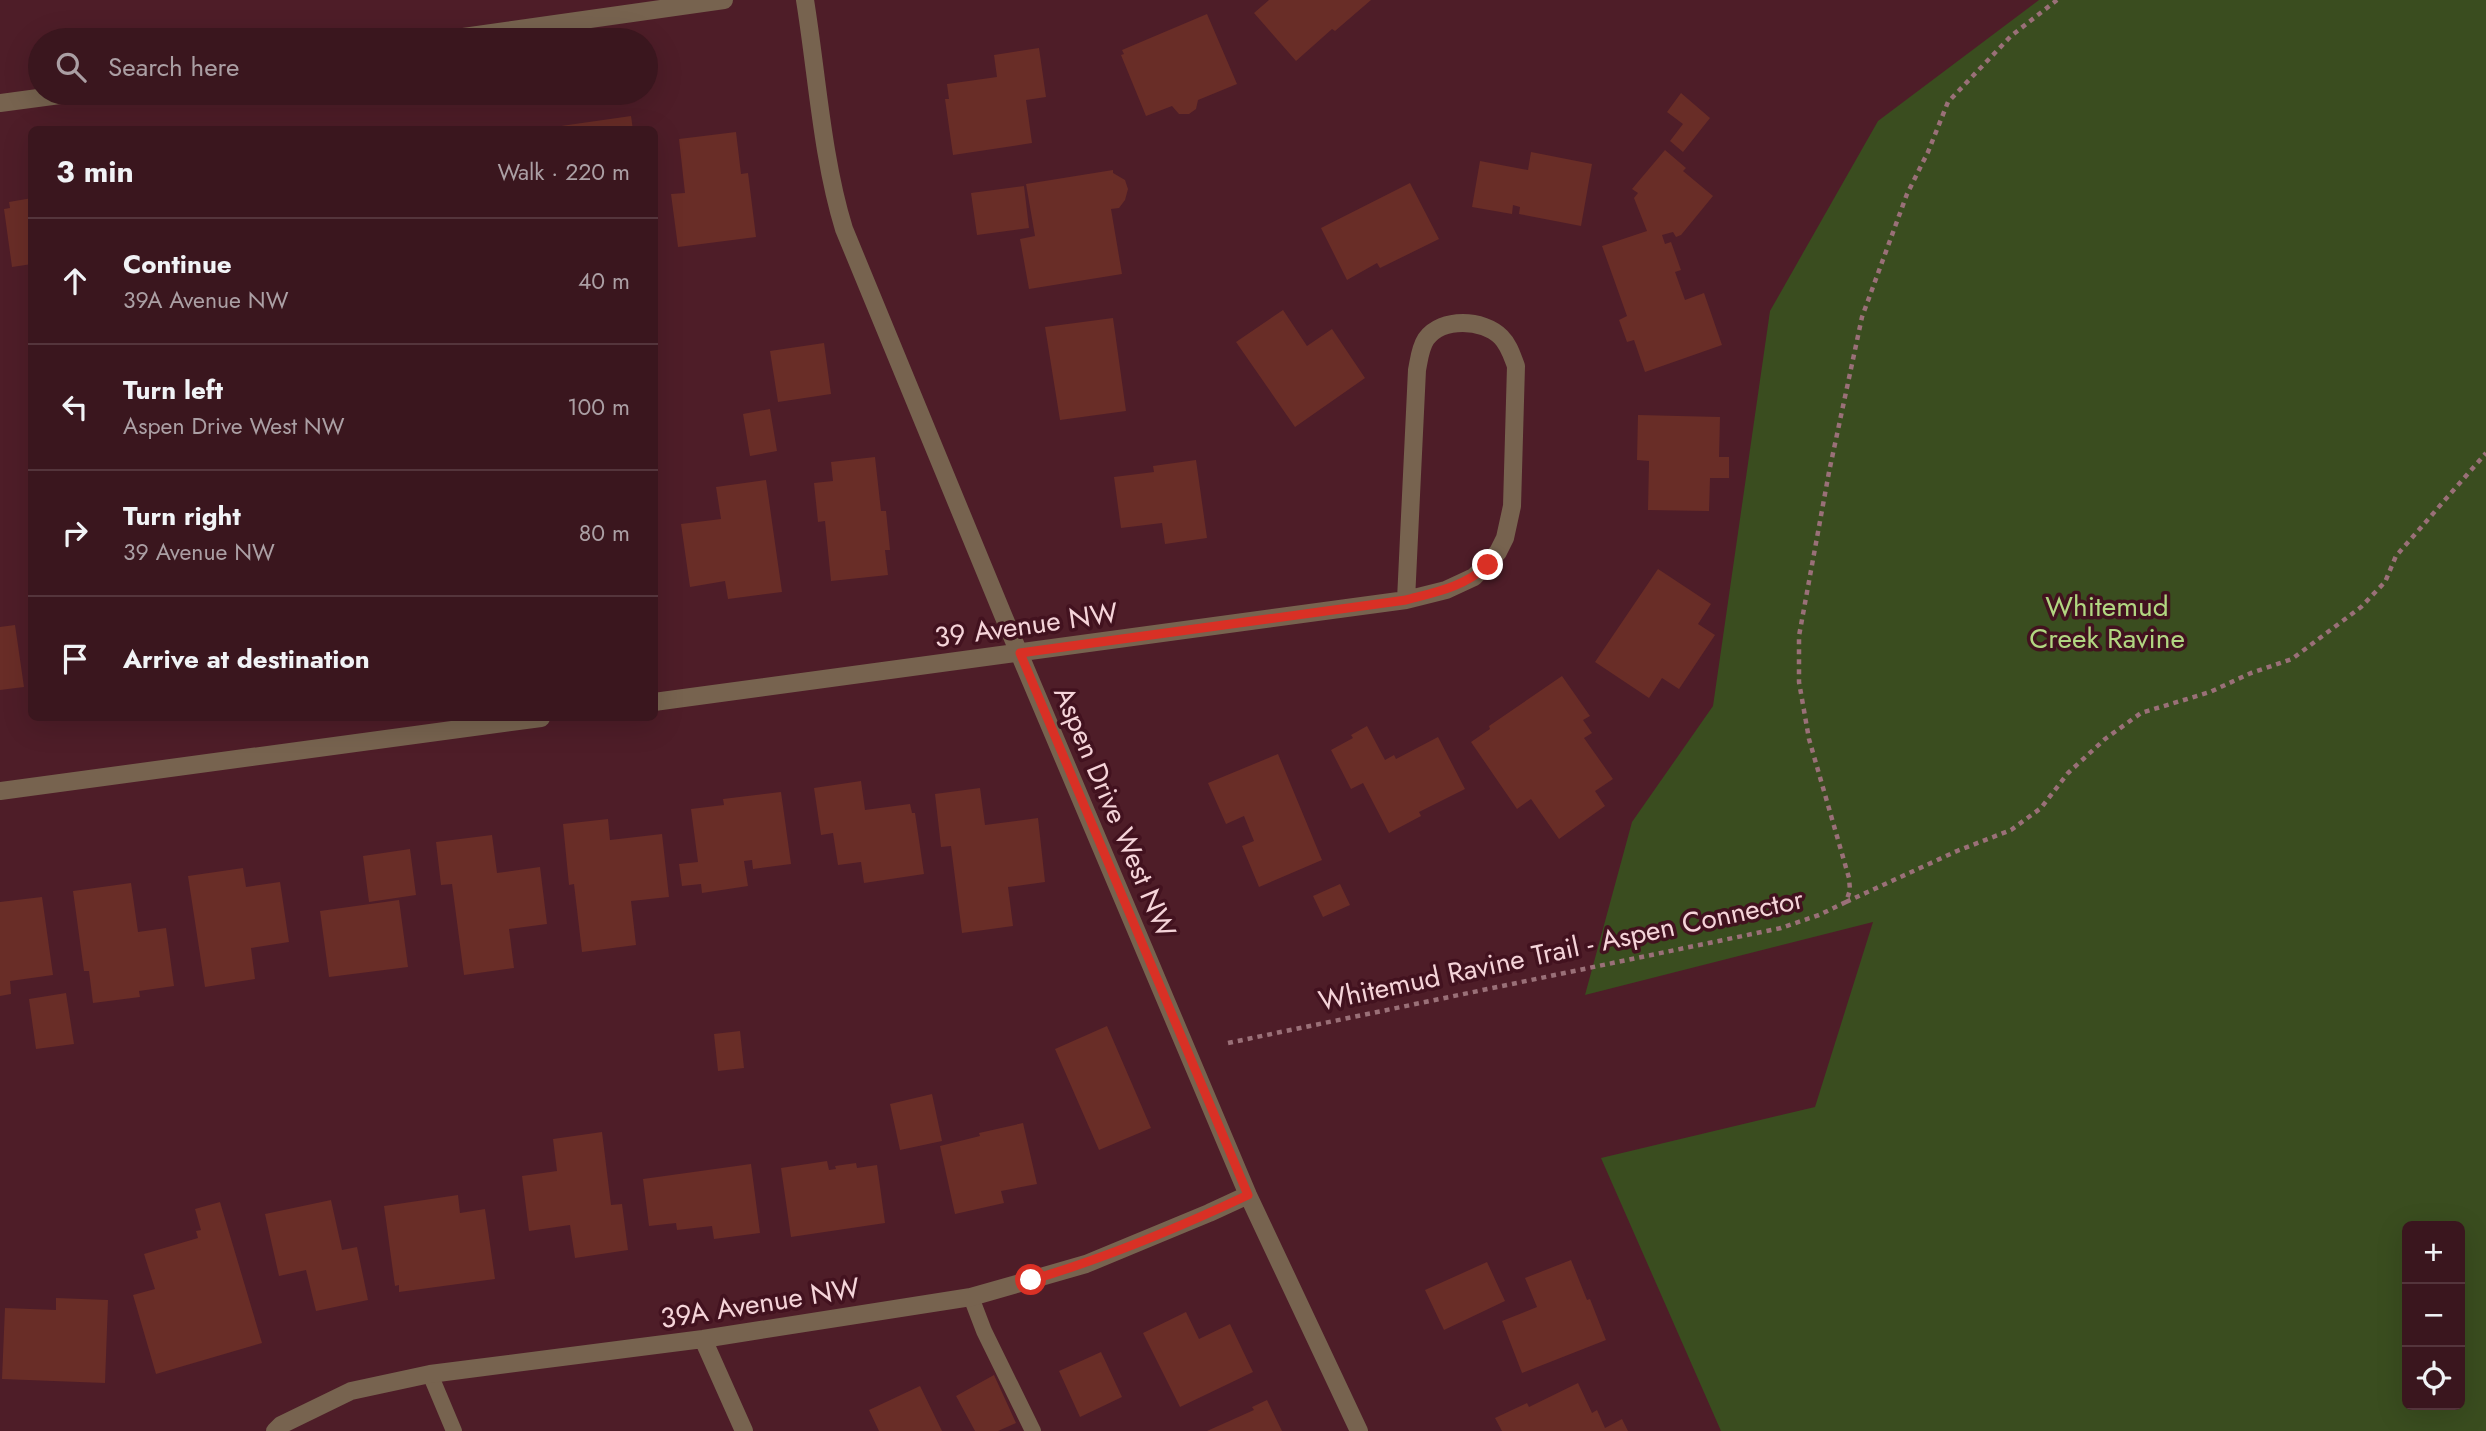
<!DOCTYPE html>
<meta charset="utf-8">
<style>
body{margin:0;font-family:Jost,sans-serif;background:#411f27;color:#f1f3f6}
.controls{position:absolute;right:21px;bottom:21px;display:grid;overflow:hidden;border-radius:10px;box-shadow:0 7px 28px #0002}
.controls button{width:63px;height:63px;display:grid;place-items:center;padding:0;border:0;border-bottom:2px solid #54353c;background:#3a161e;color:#f1f3f6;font:35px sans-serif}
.stop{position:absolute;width:21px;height:21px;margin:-16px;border:5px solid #d93025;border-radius:50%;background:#fff}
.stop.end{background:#d93025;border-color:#fff;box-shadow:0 2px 7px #0008}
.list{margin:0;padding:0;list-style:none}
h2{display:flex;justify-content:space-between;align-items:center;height:91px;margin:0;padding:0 28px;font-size:30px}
h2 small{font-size:23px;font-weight:400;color:#ab9fa4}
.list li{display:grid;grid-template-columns:46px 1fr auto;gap:21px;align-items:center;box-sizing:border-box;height:126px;padding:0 28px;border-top:2px solid #54353c}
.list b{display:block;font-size:26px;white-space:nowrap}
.list p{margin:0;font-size:23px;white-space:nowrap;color:#ab9fa4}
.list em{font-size:23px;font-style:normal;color:#ab9fa4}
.icon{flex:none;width:38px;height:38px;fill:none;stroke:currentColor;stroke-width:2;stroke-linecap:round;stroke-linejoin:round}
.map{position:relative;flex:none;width:2486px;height:1431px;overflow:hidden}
.search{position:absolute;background:#3a161e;box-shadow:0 7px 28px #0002;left:28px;top:28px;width:630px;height:77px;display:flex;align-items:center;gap:18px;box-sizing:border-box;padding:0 24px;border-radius:38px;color:#ab9fa4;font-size:26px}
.panel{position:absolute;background:#3a161e;box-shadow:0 7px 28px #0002;left:28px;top:126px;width:630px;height:595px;border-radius:10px}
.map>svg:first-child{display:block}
.green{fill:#3a4d1f;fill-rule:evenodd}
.building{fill:#692d27}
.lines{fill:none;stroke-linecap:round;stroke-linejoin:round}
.path{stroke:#9a7078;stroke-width:4.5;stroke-dasharray:5 5;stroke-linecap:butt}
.lane{stroke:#77634f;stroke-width:16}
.street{stroke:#77634f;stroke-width:18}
.route{stroke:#d93025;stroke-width:9}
.labels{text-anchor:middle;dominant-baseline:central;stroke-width:7;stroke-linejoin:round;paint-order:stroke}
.park-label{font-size:28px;fill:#b1d681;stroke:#42121f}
.street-label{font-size:28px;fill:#f5d4d9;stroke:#42121f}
</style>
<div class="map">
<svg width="2486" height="1431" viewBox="0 0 2486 1431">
<rect width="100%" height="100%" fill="#4e1d28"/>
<!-- green -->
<path class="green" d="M2039,0H2486V1431H1721L1601,1158L1815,1107L1873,922L1585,995L1632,822L1713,706L1770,311L1878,121ZM2407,1226H2460V1405H2407Z"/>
<!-- building -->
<path class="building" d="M1269,0H1371L1335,31L1332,29L1296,61L1254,13Z
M1207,14L1237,84L1198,100L1196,109L1189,114H1179L1172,106L1146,116L1121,55L1124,54L1122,50Z
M1039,48L1046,97L1026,100L1032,143L953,155L945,99H949L947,84L997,77L994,55Z
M1681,93L1710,118L1683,152L1670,141L1683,124L1667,112Z
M631,116L633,130H548L547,128Z
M736,132L741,174L748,173L756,237L678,247L671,194L685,193L679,139Z
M1665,150L1686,168L1683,171L1713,196L1681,235L1676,237L1673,232L1662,235L1665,244L1671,242L1681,270L1675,272L1685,300L1704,293L1722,345L1645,372L1634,340L1627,342L1619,320L1627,316L1602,246L1647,231L1634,198L1638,193L1632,189Z
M1531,152L1592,164L1581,226L1519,214L1520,207L1513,205L1512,214L1472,207L1480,161L1528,170Z
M1113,170V173L1125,180L1128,189L1125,200L1119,208L1111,209L1122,274L1029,289L1020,239L1035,236L1026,184Z
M1410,183L1439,239L1380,268L1377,263L1347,280L1321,228Z
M1024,186L1029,228L977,235L971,193Z
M32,198V264L12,267L4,209L10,208L9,202Z
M1283,310L1307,346L1332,329L1365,378L1295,427L1236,342Z
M1113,318L1126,411L1060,420L1045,327Z
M824,343L831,394L778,402L770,351Z
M770,409L777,451L750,456L743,414Z
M1638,415L1720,417L1719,457H1729V478H1710L1709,511L1648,510L1649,461L1637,460Z
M875,457L881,511H886L890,550H885L888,575L831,581L825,521L818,522L814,483L833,481L831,462Z
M1196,460L1207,538L1165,544L1162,523L1121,528L1114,477L1154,472L1153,466Z
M766,480L782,592L728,599L725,581L690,587L681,524L721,519L716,487Z
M1658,569L1711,604L1698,624L1715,635L1679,689L1662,678L1649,698L1595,662Z
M15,625L24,687L0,690V627Z
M1562,676L1590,716L1583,720L1592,733L1584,738L1613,779L1595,791L1605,806L1559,839L1531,799L1517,809L1471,742L1490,729L1489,726Z
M1367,726L1385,760L1394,755L1396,759L1438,737L1465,789L1419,812L1421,816L1389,833L1363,783L1351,789L1331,750L1353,738L1351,735Z
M1278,754L1322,860L1259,887L1242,846L1254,841L1244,816L1226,824L1208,783Z
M861,781L865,810L910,804L912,813H915L924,874L864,883L861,862L838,865L833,833L821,835L814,788Z
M980,788L985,825L1038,818L1045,882L1008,887L1013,926L962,933L951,846L941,847L935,794Z
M781,792L791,864L753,869L752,860L744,861L748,886L702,893L701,884L682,886L679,864L698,862L691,809L724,805L723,799Z
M608,819L610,840L662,834L669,897L631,901L636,945L582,952L574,884L569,885L563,824Z
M492,835L497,873L540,867L547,924L509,929L514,968L464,975L452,884L441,885L436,842Z
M410,849L416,895L369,902L363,856Z
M243,868L246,887L280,882L289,942L251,948L255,979L205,987L188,876Z
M131,883L138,932L166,928L174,986L139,991L140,997L93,1003L89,971H84L73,891Z
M1340,884L1350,905L1323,917L1313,896Z
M42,897L53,975L10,981L11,994L0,996V902Z
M399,900L408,967L329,977L320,911Z
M66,993L74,1044L36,1049L29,999Z
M1107,1026L1151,1128L1099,1150L1055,1049Z
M740,1031L744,1068L718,1071L714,1034Z
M932,1094L942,1141L900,1150L890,1104Z
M1023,1123L1037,1184L1001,1191L1004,1203L955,1214L940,1146L980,1136L979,1133Z
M602,1132L611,1205L622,1204L628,1250L575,1258L570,1225L529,1231L522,1176L557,1171L553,1139Z
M827,1161L829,1170L836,1169L835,1166L856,1163L857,1168L877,1165L885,1223L791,1237L781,1168Z
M751,1164L760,1233L714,1239L712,1226L677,1230L676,1223L649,1226L643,1179Z
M458,1195L460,1213L485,1209L495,1279L399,1292V1285L395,1286L384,1206Z
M331,1200L342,1250L357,1247L368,1300L316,1311L306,1270L279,1276L265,1214Z
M220,1202L262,1343L156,1374L133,1295L155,1289L144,1254L198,1238L196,1231L201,1230L195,1209Z
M1571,1260L1587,1300L1590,1299L1606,1340L1522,1373L1502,1321L1537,1307L1525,1278Z
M1487,1262L1505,1301L1444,1330L1425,1290Z
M56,1298L108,1300L105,1383L2,1379L5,1308L56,1310Z
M1186,1312L1199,1339L1230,1324L1253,1372L1180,1407L1143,1333Z
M1101,1352L1122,1397L1080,1417L1059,1371Z
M994,1375L1016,1423L998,1431H975L956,1396Z
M1578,1383L1592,1413L1597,1410L1605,1428L1622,1419L1628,1431H1502L1495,1418L1527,1403L1529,1407Z
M920,1386L942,1431H879L869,1410Z
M1267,1400L1282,1431H1207L1254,1410L1252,1407Z"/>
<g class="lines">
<!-- path -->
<path class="path" d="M1846,902L1957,851L2011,830L2041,808L2068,773L2105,739L2141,713L2210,692L2251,673L2292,659L2361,607L2385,582L2396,556L2486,453
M1228,1043L1781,928L1819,915L1846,902L1850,890L1849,878L1809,739L1799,682V636L1829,472L1862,317L1907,194L1928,152L1948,102L2011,36L2057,0"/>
<!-- lane -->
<path class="lane" d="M971,1297L984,1331L1033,1431
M430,1374L454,1431"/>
<!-- street -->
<path class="street" d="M805,0C817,74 822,158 844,229L1003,615L1248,1195L1359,1431
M442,40L724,0
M0,103L75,93
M654,702L1406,600L1417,370C1419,360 1420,348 1426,339C1442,317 1483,319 1501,337C1509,345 1512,356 1516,366L1512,506L1505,538L1498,552L1474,577L1446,590L1406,600
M0,791L541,718
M703,1339L744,1431
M275,1431L281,1425L351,1391L430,1374L703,1339L971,1297L1086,1264L1209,1213L1248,1195"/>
</g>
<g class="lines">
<!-- route -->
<path class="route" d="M1031,1280C1106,1258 1178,1228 1248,1195L1020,653L1406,600C1436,592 1464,587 1488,565"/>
</g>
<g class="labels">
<!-- park labels -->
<g class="park-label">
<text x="2107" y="606">Whitemud<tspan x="2107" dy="32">Creek Ravine</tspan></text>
</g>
<!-- street labels -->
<g class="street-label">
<text transform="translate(1026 625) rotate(-8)">39 Avenue NW</text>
<text transform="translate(1115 812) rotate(67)">Aspen Drive West NW</text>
<text transform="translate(1561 950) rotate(-12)">Whitemud Ravine Trail - Aspen Connector</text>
<text transform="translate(760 1303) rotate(-9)">39A Avenue NW</text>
</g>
</g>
</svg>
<div class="controls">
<button>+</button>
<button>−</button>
<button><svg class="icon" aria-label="locate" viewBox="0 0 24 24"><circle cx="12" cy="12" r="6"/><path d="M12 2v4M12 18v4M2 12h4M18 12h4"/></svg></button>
</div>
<div class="stop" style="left:1031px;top:1280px"></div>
<div class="stop end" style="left:1488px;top:565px"></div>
<div class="search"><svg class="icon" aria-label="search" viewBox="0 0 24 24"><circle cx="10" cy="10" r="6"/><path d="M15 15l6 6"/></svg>Search here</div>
<section class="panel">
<h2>3 min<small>Walk · 220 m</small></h2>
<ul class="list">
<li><svg class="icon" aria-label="ahead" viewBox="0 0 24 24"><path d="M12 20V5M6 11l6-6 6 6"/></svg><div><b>Continue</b><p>39A Avenue NW</p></div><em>40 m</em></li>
<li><svg class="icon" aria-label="left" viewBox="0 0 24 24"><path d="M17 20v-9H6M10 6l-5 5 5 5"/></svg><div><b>Turn left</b><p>Aspen Drive West NW</p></div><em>100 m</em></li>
<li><svg class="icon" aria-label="right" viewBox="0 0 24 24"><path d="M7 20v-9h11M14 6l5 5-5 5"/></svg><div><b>Turn right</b><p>39 Avenue NW</p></div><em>80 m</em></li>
<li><svg class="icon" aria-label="arrive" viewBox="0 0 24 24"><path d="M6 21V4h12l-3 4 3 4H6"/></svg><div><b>Arrive at destination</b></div></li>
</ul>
</section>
</div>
